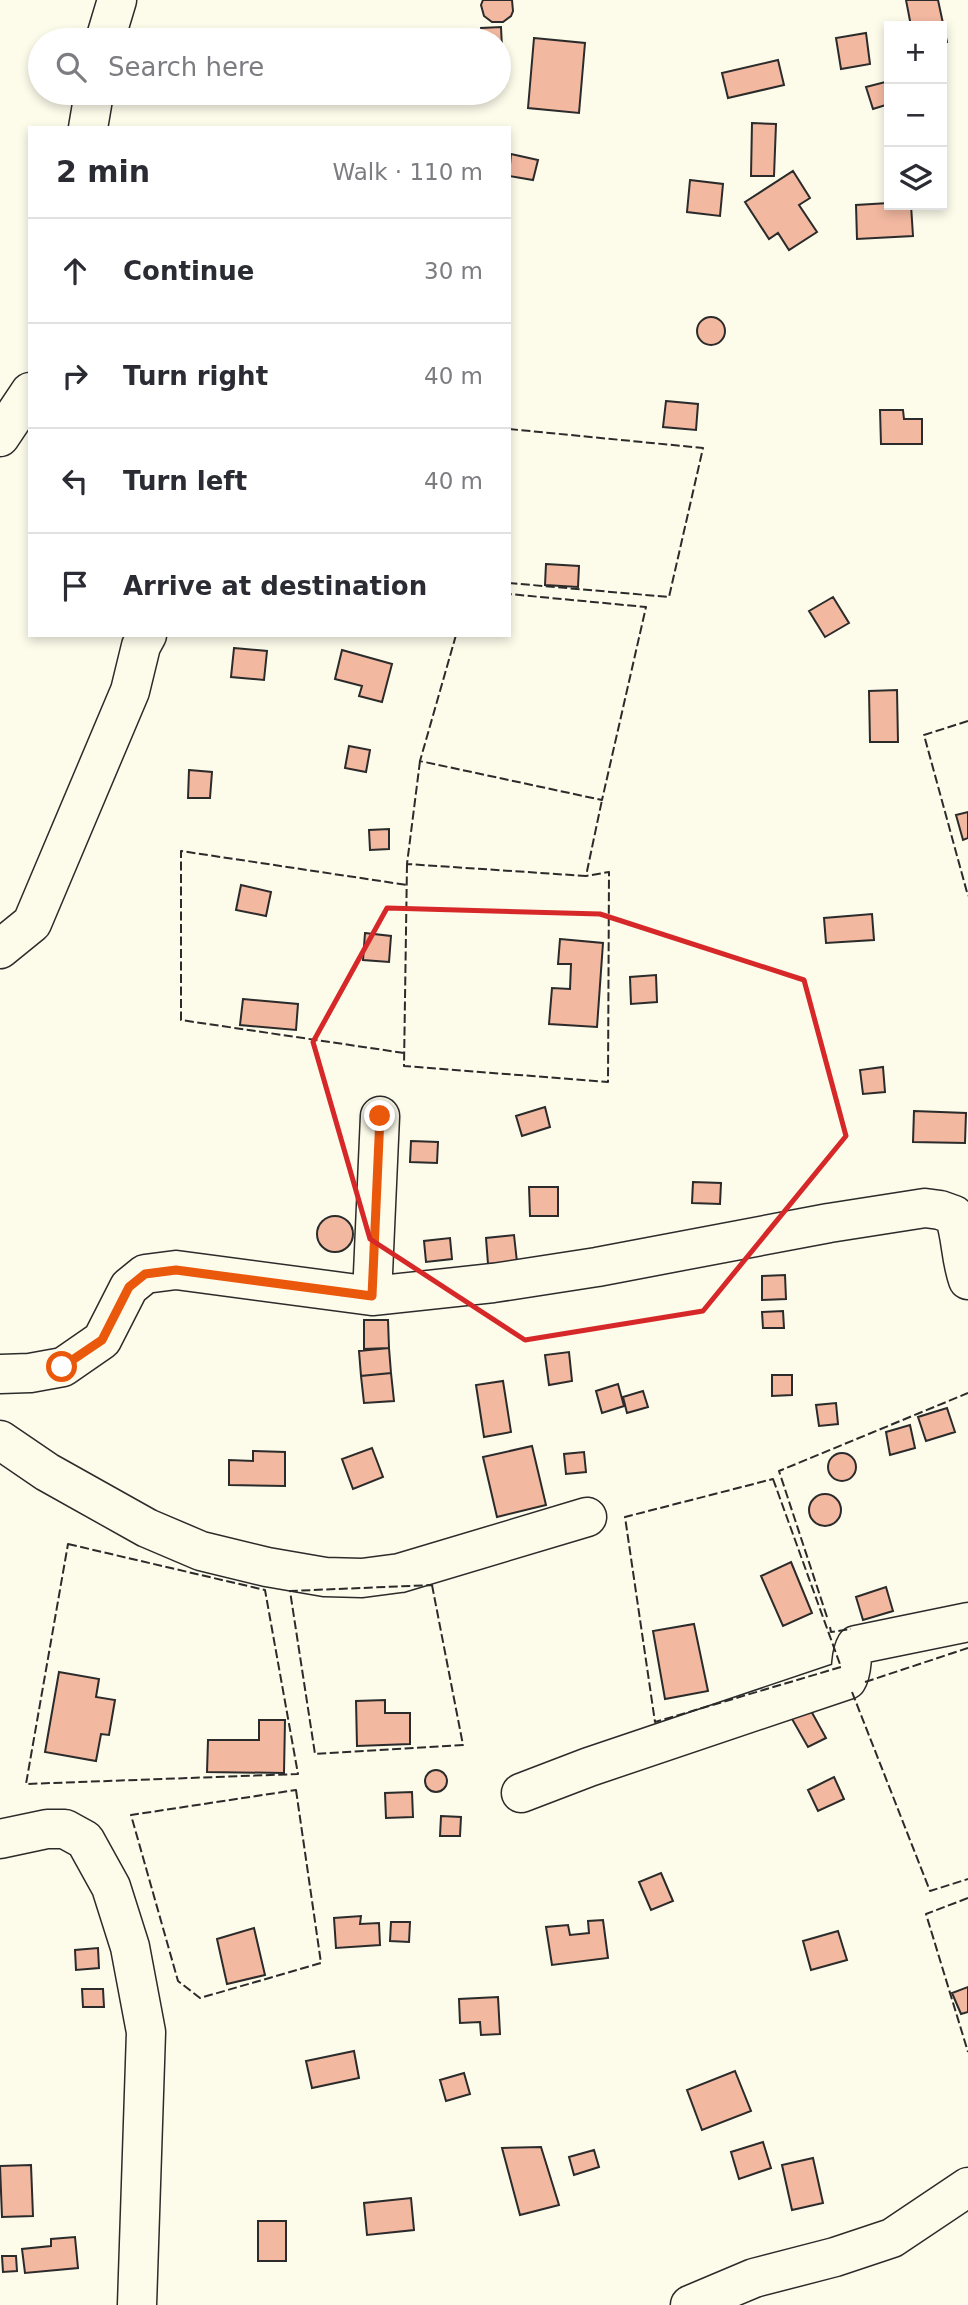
<!DOCTYPE html>
<meta charset="utf-8">
<style>
body{margin:0;font-family:"DejaVu Sans",sans-serif;background:#f7f7f7;color:#2b2b33}
.controls{position:absolute;right:21px;top:21px;display:grid;overflow:hidden;border-radius:0px;box-shadow:0 4px 10px #0003}
.controls button{width:63px;height:63px;display:grid;place-items:center;padding:0;border:0;border-bottom:2px solid #e1e1e2;background:#fff;color:#2b2b33;font:35px sans-serif}
.stop{position:absolute;width:21px;height:21px;margin:-16px;border:5px solid #ea580c;border-radius:50%;background:#fff}
.stop.end{background:#ea580c;border-color:#fff;box-shadow:0 2px 7px #0008}
.list{margin:0;padding:0;list-style:none}
h2{display:flex;justify-content:space-between;align-items:center;height:91px;margin:0;padding:0 28px;font-size:30px}
h2 small{font-size:23px;font-weight:400;color:#7c7c81}
.list li{display:grid;grid-template-columns:46px 1fr auto;gap:21px;align-items:center;box-sizing:border-box;height:105px;padding:0 28px;border-top:2px solid #e1e1e2}
.list b{display:block;font-size:26px;white-space:nowrap}
.list em{font-size:23px;font-style:normal;color:#7c7c81}
.icon{flex:none;width:38px;height:38px;fill:none;stroke:currentColor;stroke-width:2;stroke-linecap:round;stroke-linejoin:round}
.map{position:relative;flex:none;width:968px;height:2305px;overflow:hidden}
.search{position:absolute;background:#fff;box-shadow:0 4px 10px #0003;left:28px;top:28px;width:483px;height:77px;display:flex;align-items:center;gap:18px;box-sizing:border-box;padding:0 24px;border-radius:38px;color:#7c7c81;font-size:26px}
.panel{position:absolute;background:#fff;box-shadow:0 4px 10px #0003;left:28px;top:126px;width:483px;height:511px;border-radius:0px}
.map>svg:first-child{display:block}
.building{fill:#f2b8a0;stroke:#2b2b2b;stroke-width:2}
.lines{fill:none;stroke-linecap:round;stroke-linejoin:round}
.minor-casing{stroke:#2b2b2b;stroke-width:41}
.minor{stroke:#fdfbea;stroke-width:38}
.fence{stroke:#2b2b2b;stroke-width:2;stroke-dasharray:9 3.5;stroke-linecap:butt}
.route{stroke:#ea580c;stroke-width:9}
.marked{fill:none;stroke:#d62828;stroke-width:5;stroke-linejoin:round}
</style>
<div class="map">
<svg width="968" height="2305" viewBox="0 0 968 2305">
<rect width="100%" height="100%" fill="#fdfbea"/>
<!-- building -->
<path class="building" d="M512,0L513,11L511,16L503,22H492L484,16L481,5L483,0Z
M906,0H938L947,42L942,43V26H911Z
M501,27L502,48H499V40H481V28Z
M427,30L468,37V40H425Z
M866,33L870,64L841,69L836,38Z
M534,38L585,43L579,113L528,108Z
M499,55L505,61L507,69L504,78L499,82Z
M778,60L784,85L728,98L722,73Z
M889,81V104L873,109L866,87Z
M752,123L776,124L774,176H751Z
M511,154L538,160L533,180L509,176Z
M793,171L810,198L799,205L817,232L789,250L778,233L769,239L745,202Z
M690,180L723,184L720,216L687,212Z
M889,203L911,205L913,236L857,239L856,205Z
M697 331a14 14 0 1 1 28 0a14 14 0 1 1-28 0Z
M666,401L698,404L696,430L663,427Z
M880,410H903L904,419H922V444H881Z
M546,564L579,566L578,587L545,585Z
M833,597L849,623L825,637L809,611Z
M234,648L267,651L264,680L231,677Z
M342,650L392,664L382,702L359,696L362,686L335,679Z
M897,690L898,742H870L869,691Z
M349,746L370,750L366,772L345,768Z
M189,770L212,772L210,798H188Z
M968,812V838L963,840L956,815Z
M389,829V849L370,850L369,830Z
M241,885L271,892L266,916L236,910Z
M872,914L874,940L826,943L824,918Z
M365,933L391,936L389,962L363,960Z
M560,939L603,943L597,1027L549,1024L552,988L570,989L571,964H558Z
M656,975L657,1002L631,1004L630,977Z
M243,999L298,1004L296,1030L240,1025Z
M883,1067L885,1092L863,1094L860,1070Z
M545,1107L550,1127L522,1136L516,1116Z
M914,1111L966,1113L965,1143L913,1142Z
M411,1141L438,1142L437,1163L410,1162Z
M693,1182L721,1183L720,1204L692,1203Z
M529,1187H558V1216H530Z
M317 1234a18 18 0 1 1 36 0a18 18 0 1 1-36 0Z
M514,1235L517,1262L488,1264L486,1238Z
M450,1238L452,1259L426,1262L424,1241Z
M785,1275L786,1299L762,1300V1276Z
M783,1311L784,1328H763L762,1312Z
M364,1320H388L389,1348L364,1349Z
M389,1348L391,1373L361,1376L359,1351Z
M569,1352L572,1381L549,1385L545,1355Z
M391,1373L394,1401L364,1403L361,1376Z
M772,1375H792V1395L772,1396Z
M503,1381L511,1432L484,1437L476,1385Z
M618,1384L624,1406L602,1413L596,1391Z
M643,1391L648,1407L627,1413L623,1397Z
M836,1403L838,1424L819,1426L816,1405Z
M947,1408L955,1432L926,1441L918,1417Z
M910,1425L915,1448L890,1455L886,1432Z
M532,1446L546,1505L497,1517L483,1457Z
M372,1448L383,1477L353,1489L342,1459Z
M253,1451L285,1452V1486L229,1485V1460L253,1461Z
M584,1452L586,1472L566,1474L564,1454Z
M828 1467a14 14 0 1 1 28 0a14 14 0 1 1-28 0Z
M809 1510a16 16 0 1 1 32 0a16 16 0 1 1-32 0Z
M791,1562L812,1613L783,1626L761,1576Z
M886,1587L893,1611L863,1620L856,1597Z
M694,1624L708,1691L665,1699L653,1631Z
M59,1672L99,1679L96,1697L115,1700L109,1735L101,1734L96,1761L45,1752Z
M385,1700V1713H410V1744L357,1746L356,1701Z
M810,1709L826,1738L808,1747L792,1719Z
M259,1720H285L284,1773L207,1772L208,1740H259Z
M425 1781a11 11 0 1 1 22 0a11 11 0 1 1-22 0Z
M834,1777L844,1799L818,1811L808,1790Z
M412,1792L413,1817L386,1818L385,1793Z
M441,1816L461,1817L460,1836H440Z
M661,1873L673,1901L651,1910L639,1882Z
M361,1916L360,1924L379,1923L380,1945L336,1948L334,1918Z
M603,1920L608,1958L552,1965L546,1927L568,1925L570,1935L589,1933L588,1921Z
M391,1922H410L409,1942L390,1941Z
M254,1928L265,1975L227,1984L217,1939Z
M838,1931L847,1960L811,1970L803,1941Z
M98,1948L99,1968L76,1970L75,1950Z
M968,1987V2012L961,2014L952,1993Z
M82,1989H103L104,2007H83Z
M498,1997L500,2034L481,2035L480,2022L460,2023L459,1999Z
M354,2051L359,2078L312,2088L306,2061Z
M735,2071L751,2111L702,2130L687,2090Z
M464,2073L470,2094L446,2101L440,2080Z
M763,2142L771,2168L739,2179L731,2152Z
M541,2147L559,2205L520,2215L502,2148Z
M594,2150L599,2167L574,2175L569,2157Z
M813,2158L823,2203L792,2210L782,2165Z
M31,2165L33,2216L2,2217L0,2166Z
M411,2198L414,2230L367,2235L364,2203Z
M258,2221H286V2261H258Z
M75,2237L78,2268L25,2273L22,2249L51,2246V2239Z
M2,2256H16L17,2271L3,2272Z"/>
<g class="lines">
<!-- minor casing -->
<g class="minor-casing">
<path id="minor" d="M105,40L117,0
M88,128L94,93
M0,437L30,392
M0,949L32,923L130,691L141,646L147,635
M372,1296L380,1116
M0,1374L30,1373L63,1367L102,1340L129,1287L145,1274L176,1270L372,1296L493,1283L597,1267L829,1223L925,1208L940,1210L954,1215C962,1238 960,1257 968,1280
M0,1440L47,1472L147,1528L201,1551L267,1567L325,1577L362,1578L400,1573L587,1517
M521,1793L589,1767L847,1680C854,1669 849,1657 856,1645L968,1622
M0,1839L47,1829H65L85,1840L111,1887L130,1947L146,2032L137,2305
M690,2305L754,2278L835,2257L892,2238L968,2187"/>
</g>
<!-- minor -->
<use href="#minor" class="minor"/>
<!-- fence -->
<path class="fence" d="M509,429L703,448L669,597L509,583
M456,635L420,761L602,800L646,607L509,594
M968,721L924,735L968,896
M420,761L407,864L586,876L602,800
M407,864L404,1066L608,1082L609,872L586,876
M404,1053L181,1020V851L407,885
M773,1479L841,1667L655,1722L625,1517Z
M68,1544L265,1590L298,1774L26,1784Z
M432,1585L463,1745L315,1754L290,1591Z
M827,1617L779,1471L968,1393
M830,1627L831,1632L851,1629
M865,1682L968,1648
M852,1692L930,1891L968,1879
M296,1790L321,1963L200,1998L178,1981L131,1815Z
M968,1898L926,1914L968,2052"/>
</g>
<g class="lines">
<!-- route -->
<path class="route" d="M62,1367L102,1340L129,1287L145,1274L176,1270L372,1296L380,1116"/>
</g>
<!-- marked area -->
<path class="marked" d="M387,908L600,914L804,980L846,1136L703,1311L525,1340L370,1239L313,1042Z"/>
</svg>
<div class="controls">
<button>+</button>
<button>−</button>
<button><svg class="icon" aria-label="layers" viewBox="0 0 24 24"><path d="M12 4l9 5-9 5-9-5zM3 14l9 5 9-5"/></svg></button>
</div>
<div class="stop" style="left:62px;top:1367px"></div>
<div class="stop end" style="left:380px;top:1116px"></div>
<div class="search"><svg class="icon" aria-label="search" viewBox="0 0 24 24"><circle cx="10" cy="10" r="6"/><path d="M15 15l6 6"/></svg>Search here</div>
<section class="panel">
<h2>2 min<small>Walk · 110 m</small></h2>
<ul class="list">
<li><svg class="icon" aria-label="ahead" viewBox="0 0 24 24"><path d="M12 20V5M6 11l6-6 6 6"/></svg><div><b>Continue</b></div><em>30 m</em></li>
<li><svg class="icon" aria-label="right" viewBox="0 0 24 24"><path d="M7 20v-9h11M14 6l5 5-5 5"/></svg><div><b>Turn right</b></div><em>40 m</em></li>
<li><svg class="icon" aria-label="left" viewBox="0 0 24 24"><path d="M17 20v-9H6M10 6l-5 5 5 5"/></svg><div><b>Turn left</b></div><em>40 m</em></li>
<li><svg class="icon" aria-label="arrive" viewBox="0 0 24 24"><path d="M6 21V4h12l-3 4 3 4H6"/></svg><div><b>Arrive at destination</b></div></li>
</ul>
</section>
</div>
